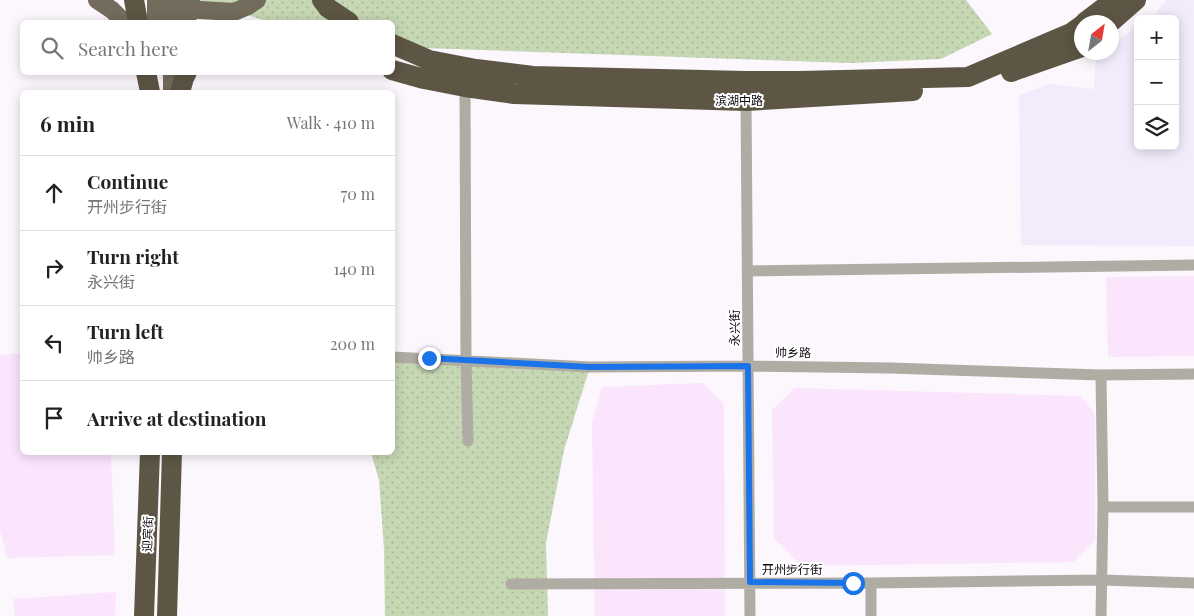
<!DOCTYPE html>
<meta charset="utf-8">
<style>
body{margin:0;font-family:"Playfair Display","Noto Sans SC",serif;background:#f6f6f6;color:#222}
.controls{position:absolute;right:15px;top:15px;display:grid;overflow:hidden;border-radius:8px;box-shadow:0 2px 12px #0003}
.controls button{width:45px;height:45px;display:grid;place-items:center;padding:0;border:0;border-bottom:1px solid #e0e0e0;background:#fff;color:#222;font:25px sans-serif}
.compass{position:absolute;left:1074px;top:15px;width:45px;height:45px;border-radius:50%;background:#fff;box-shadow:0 2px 12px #0003;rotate:31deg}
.stop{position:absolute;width:15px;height:15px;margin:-11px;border:4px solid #1a73e8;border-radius:50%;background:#fff}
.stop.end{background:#1a73e8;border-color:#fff;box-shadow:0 1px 5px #0008}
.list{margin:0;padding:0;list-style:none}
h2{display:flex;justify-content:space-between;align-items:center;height:65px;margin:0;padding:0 20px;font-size:21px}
h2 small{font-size:16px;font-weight:400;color:#767676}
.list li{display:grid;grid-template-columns:32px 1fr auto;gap:15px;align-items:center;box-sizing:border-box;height:75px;padding:0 20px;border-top:1px solid #e0e0e0}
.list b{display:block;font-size:19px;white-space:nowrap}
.list p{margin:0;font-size:16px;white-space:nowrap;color:#767676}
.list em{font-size:16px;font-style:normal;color:#767676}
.icon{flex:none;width:28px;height:28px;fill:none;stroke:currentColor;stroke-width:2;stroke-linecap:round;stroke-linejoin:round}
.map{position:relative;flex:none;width:1194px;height:616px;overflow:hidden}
.search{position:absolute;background:#fff;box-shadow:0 2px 12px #0003;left:20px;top:20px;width:375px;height:55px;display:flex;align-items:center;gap:12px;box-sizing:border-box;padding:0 18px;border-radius:8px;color:#767676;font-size:19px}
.panel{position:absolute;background:#fff;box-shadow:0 2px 12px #0003;left:20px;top:90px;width:375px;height:365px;border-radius:8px}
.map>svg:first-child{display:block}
.built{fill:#fae5fd}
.education{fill:#f1ebfc}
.park{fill:url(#park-dots)}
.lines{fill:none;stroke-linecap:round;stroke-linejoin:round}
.street{stroke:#afaca3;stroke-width:11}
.primary{stroke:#736c5d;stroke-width:18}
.highway{stroke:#5d5645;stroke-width:20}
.primary-bridge{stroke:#736c5d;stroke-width:18}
.route{stroke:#1a73e8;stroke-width:6}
.labels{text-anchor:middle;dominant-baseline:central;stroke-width:4;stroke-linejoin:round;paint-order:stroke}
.street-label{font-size:12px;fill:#0f0a10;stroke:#fff}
</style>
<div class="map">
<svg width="1194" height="616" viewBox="0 0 1194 616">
<defs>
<pattern id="park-dots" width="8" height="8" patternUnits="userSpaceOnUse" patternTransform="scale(1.25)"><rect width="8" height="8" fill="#c6d7b4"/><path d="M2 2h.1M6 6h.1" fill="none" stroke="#a9b79a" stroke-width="1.8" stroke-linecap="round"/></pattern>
</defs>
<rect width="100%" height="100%" fill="#fcf6fd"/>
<!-- built -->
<path class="built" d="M1194,276V356L1108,357L1106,277Z
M22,353V452L111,453L115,555L7,558L0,529V355Z
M703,383L724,404L725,616H595L592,423L602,387Z
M795,388L1081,396L1095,414V540L1073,562L802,566L774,539L772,410Z
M116,592L115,616H15L13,599Z"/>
<!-- education -->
<path class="education" d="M1166,0H1194V246L1021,245L1019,95L1051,84L1094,89L1096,54L1099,53L1112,52V44L1138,26V146H1175V19H1149L1154,16Z"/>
<!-- park -->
<path class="park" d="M196,0H966L992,34L941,59L851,63L393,47L392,22H270Z
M393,357L590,367L564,450L546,543L548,616H385L384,549L379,480L371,453L392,452Z"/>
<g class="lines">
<!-- street -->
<path class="street" d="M465,87L466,360L468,441
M746,101L750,616
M748,271L1194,265
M392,357L590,367L748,366L890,368L1101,375L1194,374
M1101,375L1103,507L1101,616
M1103,507H1194
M511,584L871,583L1102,580L1194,583
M871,616V583"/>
<!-- primary -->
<path class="primary" d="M97,0L112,10L124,22
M183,9L234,12L248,6L257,0
M172,92V72"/>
<!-- highway -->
<path class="highway" d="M134,0L138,22
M322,0L328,8L349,22
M1085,22L1114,0
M1111,22L1136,0
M392,44L429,60L476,69L533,76L745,81H800L968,77L1071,33L1082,25
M392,70L424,79L465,87L514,94L746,101L913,91
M146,72L150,92
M1011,72L1082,47
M180,92L184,78L187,72
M144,616L150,452
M167,616L172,452"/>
<!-- primary-bridge -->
<path class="primary-bridge" d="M156,22V0
M173,22V0
M187,22L191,0"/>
</g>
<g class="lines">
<!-- route -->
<path class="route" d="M429,358L590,367L748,366L750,582L853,583"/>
</g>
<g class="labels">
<!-- street labels -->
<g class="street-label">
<text x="739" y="100">滨湖中路</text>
<text transform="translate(734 328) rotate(-90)">永兴街</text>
<text transform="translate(793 352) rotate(1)">帅乡路</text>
<text transform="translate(147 534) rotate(-88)">迎宾街</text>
<text x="792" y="569">开州步行街</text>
</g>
</g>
</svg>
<div class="controls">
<button>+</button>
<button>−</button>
<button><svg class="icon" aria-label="layers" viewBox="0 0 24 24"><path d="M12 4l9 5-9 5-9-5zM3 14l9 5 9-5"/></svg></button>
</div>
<svg class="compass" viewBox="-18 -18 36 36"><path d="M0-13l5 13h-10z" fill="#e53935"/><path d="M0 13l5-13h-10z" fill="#767676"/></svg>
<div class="stop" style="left:853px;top:583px"></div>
<div class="stop end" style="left:429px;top:358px"></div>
<div class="search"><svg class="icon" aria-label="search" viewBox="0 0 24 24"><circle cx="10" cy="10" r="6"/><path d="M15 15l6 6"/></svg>Search here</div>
<section class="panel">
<h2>6 min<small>Walk · 410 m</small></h2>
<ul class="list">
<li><svg class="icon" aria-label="ahead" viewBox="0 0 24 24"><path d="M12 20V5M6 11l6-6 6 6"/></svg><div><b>Continue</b><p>开州步行街</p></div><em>70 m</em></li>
<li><svg class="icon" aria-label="right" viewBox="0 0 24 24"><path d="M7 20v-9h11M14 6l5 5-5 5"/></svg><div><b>Turn right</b><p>永兴街</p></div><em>140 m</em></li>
<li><svg class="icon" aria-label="left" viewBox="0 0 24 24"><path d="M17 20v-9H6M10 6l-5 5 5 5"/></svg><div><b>Turn left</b><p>帅乡路</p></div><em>200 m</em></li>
<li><svg class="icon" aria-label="arrive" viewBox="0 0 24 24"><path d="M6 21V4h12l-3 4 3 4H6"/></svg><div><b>Arrive at destination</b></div></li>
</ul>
</section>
</div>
